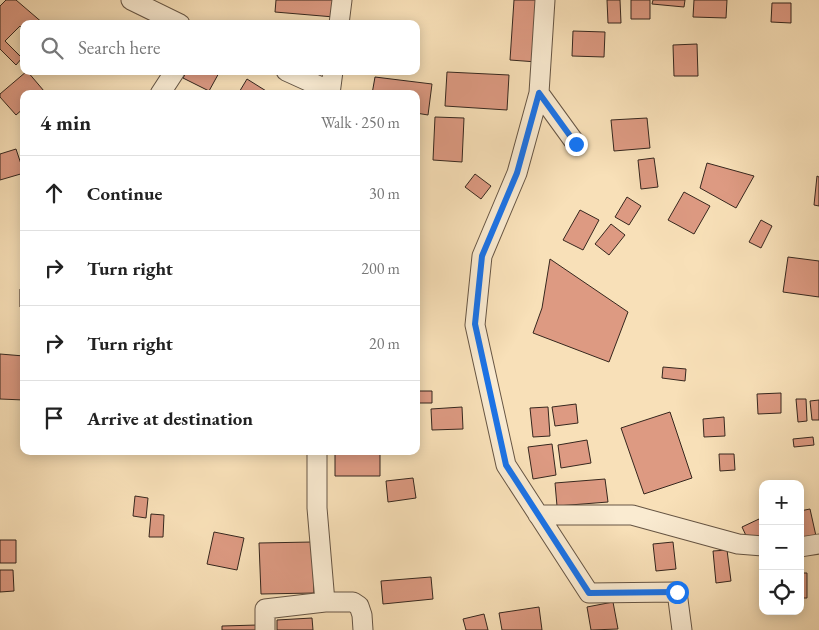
<!DOCTYPE html>
<meta charset="utf-8">
<style>
body{margin:0;font-family:"EB Garamond",serif;background:#f6f6f6;color:#222}
.controls{position:absolute;right:15px;bottom:15px;display:grid;overflow:hidden;border-radius:10px;box-shadow:0 2px 12px #0003}
.controls button{width:45px;height:45px;display:grid;place-items:center;padding:0;border:0;border-bottom:1px solid #e0e0e0;background:#fff;color:#222;font:25px sans-serif}
.stop{position:absolute;width:15px;height:15px;margin:-11px;border:4px solid #1a73e8;border-radius:50%;background:#fff}
.stop.end{background:#1a73e8;border-color:#fff;box-shadow:0 1px 5px #0008}
.list{margin:0;padding:0;list-style:none}
h2{display:flex;justify-content:space-between;align-items:center;height:65px;margin:0;padding:0 20px;font-size:21px}
h2 small{font-size:16px;font-weight:400;color:#767676}
.list li{display:grid;grid-template-columns:32px 1fr auto;gap:15px;align-items:center;box-sizing:border-box;height:75px;padding:0 20px;border-top:1px solid #e0e0e0}
.list b{display:block;font-size:19px;white-space:nowrap}
.list em{font-size:16px;font-style:normal;color:#767676}
.icon{flex:none;width:28px;height:28px;fill:none;stroke:currentColor;stroke-width:2;stroke-linecap:round;stroke-linejoin:round}
.map{position:relative;flex:none;width:819px;height:630px;overflow:hidden}
.search{position:absolute;background:#fff;box-shadow:0 2px 12px #0003;left:20px;top:20px;width:400px;height:55px;display:flex;align-items:center;gap:12px;box-sizing:border-box;padding:0 18px;border-radius:10px;color:#767676;font-size:19px}
.panel{position:absolute;background:#fff;box-shadow:0 2px 12px #0003;left:20px;top:90px;width:400px;height:365px;border-radius:10px}
.map>svg:first-child{display:block}
.building{fill:#dd9a82;stroke:#36271e}
.lines{fill:none;stroke-linecap:round;stroke-linejoin:round}
.street-casing{stroke:#654;stroke-width:21}
.street{stroke:#faebd1;stroke-width:19}
.route{stroke:#1a73e8;stroke-width:6}
</style>
<div class="map">
<svg width="819" height="630" viewBox="0 0 819 630">
<rect width="100%" height="100%" fill="#f8e0b8"/>
<filter id="stains"><feTurbulence type="fractalNoise" baseFrequency=".004" numOctaves="4"/><feColorMatrix values="0 0 0 0 .2 0 0 0 0 .09 0 0 0 0 .02 0 0 0 .5 -.17"/></filter>
<radialGradient id="worn" r=".72"><stop offset=".6" stop-color="#630" stop-opacity="0"/><stop offset="1" stop-color="#630" stop-opacity=".3"/></radialGradient>
<!-- building -->
<path class="building" d="M6,0H16L44,24H24V30L20,26L5,41L22,58L16,65L0,49V6Z
M276,0H336L334,17L275,12Z
M514,0H541L537,62L510,60Z
M607,0H620L621,23H608Z
M631,0H650V19H631Z
M653,0H685L684,7L652,4Z
M694,0H727L726,18L693,17Z
M772,3H791V23L771,22Z
M573,31L605,32L604,57L572,56Z
M697,44L698,76H674L673,45Z
M27,71L44,91L41,94H24V108L16,115L0,97V94Z
M187,71H220L209,91L183,78Z
M447,72L509,75L507,110L445,106Z
M375,77L432,84L428,115L416,113V94H372Z
M247,79L271,94H238Z
M435,117L464,118L462,162L433,160Z
M647,118L650,148L614,151L611,120Z
M16,149L24,173L0,180V154Z
M654,158L658,187L641,189L638,160Z
M707,163L754,176L736,208L700,188Z
M475,174L491,186L481,199L465,187Z
M817,176L819,177V206L814,205Z
M684,192L710,206L694,234L668,220Z
M627,197L641,206L629,225L615,217Z
M580,210L599,220L583,250L563,240Z
M761,220L772,226L761,248L749,242Z
M611,224L625,235L609,255L595,244Z
M788,257L819,261V297L783,292Z
M550,259L628,312L609,362L533,333L542,308Z
M20,289H24V307H20Z
M0,354L24,356V400L0,399Z
M663,367L686,369L685,381L662,378Z
M416,391H432V403H416Z
M781,393V413L758,414L757,394Z
M796,399H806L807,421L798,422Z
M819,400V420H812L810,401Z
M576,404L578,423L555,426L552,407Z
M462,407L463,429L432,430L431,409Z
M548,407L550,436L533,437L530,408Z
M670,412L692,478L644,494L621,428Z
M724,417L725,436L704,437L703,419Z
M813,437L814,445L794,447L793,439Z
M587,440L591,463L561,468L558,445Z
M552,444L556,475L533,479L528,447Z
M335,451H380V476H335Z
M719,454H734L735,470L720,471Z
M413,478L416,498L388,502L386,481Z
M605,479L608,502L557,506L555,483Z
M135,496L148,498L146,518L133,516Z
M810,509L816,536L800,539V511Z
M151,514L164,515L163,537H149Z
M759,519L763,526V535L749,542L742,527Z
M214,532L244,538L237,570L207,564Z
M0,540H16V563H0Z
M312,542L314,593L261,594L259,543Z
M673,542L676,569L656,571L653,544Z
M727,550L731,581L716,583L713,551Z
M0,570H13L14,591L0,592Z
M800,573H807V598H800Z
M431,577L433,599L383,604L381,581Z
M613,602L618,629L591,630L587,607Z
M539,607L542,630H502L499,613Z
M484,614L488,630H466L463,619Z
M312,618L313,630H277V620Z
M258,625V630H222V626Z"/>
<g class="lines">
<!-- street casing -->
<g class="street-casing">
<path id="street" d="M131,0L180,24
M545,0L539,93L517,173L482,256L475,325L506,465L589,593L677,592L682,630
M339,24L342,0
M286,71L330,91
M539,93L576,144
M160,94L175,71
M330,94L333,71
M317,451V508L325,602
M538,515H632L738,544L763,546
M800,547L819,544
M265,630V609L325,602H353L359,606L362,615L363,630"/>
</g>
<!-- street -->
<use href="#street" class="street"/>
</g>
<g class="lines">
<!-- route -->
<path class="route" d="M576,144L539,93L517,173L482,256L475,324L506,465L589,593L677,592"/>
</g>
<rect width="100%" height="100%" filter="url(#stains)"/>
<rect width="100%" height="100%" fill="url(#worn)"/>
</svg>
<div class="controls">
<button>+</button>
<button>−</button>
<button><svg class="icon" aria-label="locate" viewBox="0 0 24 24"><circle cx="12" cy="12" r="6"/><path d="M12 2v4M12 18v4M2 12h4M18 12h4"/></svg></button>
</div>
<div class="stop" style="left:677px;top:592px"></div>
<div class="stop end" style="left:576px;top:144px"></div>
<div class="search"><svg class="icon" aria-label="search" viewBox="0 0 24 24"><circle cx="10" cy="10" r="6"/><path d="M15 15l6 6"/></svg>Search here</div>
<section class="panel">
<h2>4 min<small>Walk · 250 m</small></h2>
<ul class="list">
<li><svg class="icon" aria-label="ahead" viewBox="0 0 24 24"><path d="M12 20V5M6 11l6-6 6 6"/></svg><div><b>Continue</b></div><em>30 m</em></li>
<li><svg class="icon" aria-label="right" viewBox="0 0 24 24"><path d="M7 20v-9h11M14 6l5 5-5 5"/></svg><div><b>Turn right</b></div><em>200 m</em></li>
<li><svg class="icon" aria-label="right" viewBox="0 0 24 24"><path d="M7 20v-9h11M14 6l5 5-5 5"/></svg><div><b>Turn right</b></div><em>20 m</em></li>
<li><svg class="icon" aria-label="arrive" viewBox="0 0 24 24"><path d="M6 21V4h12l-3 4 3 4H6"/></svg><div><b>Arrive at destination</b></div></li>
</ul>
</section>
</div>
